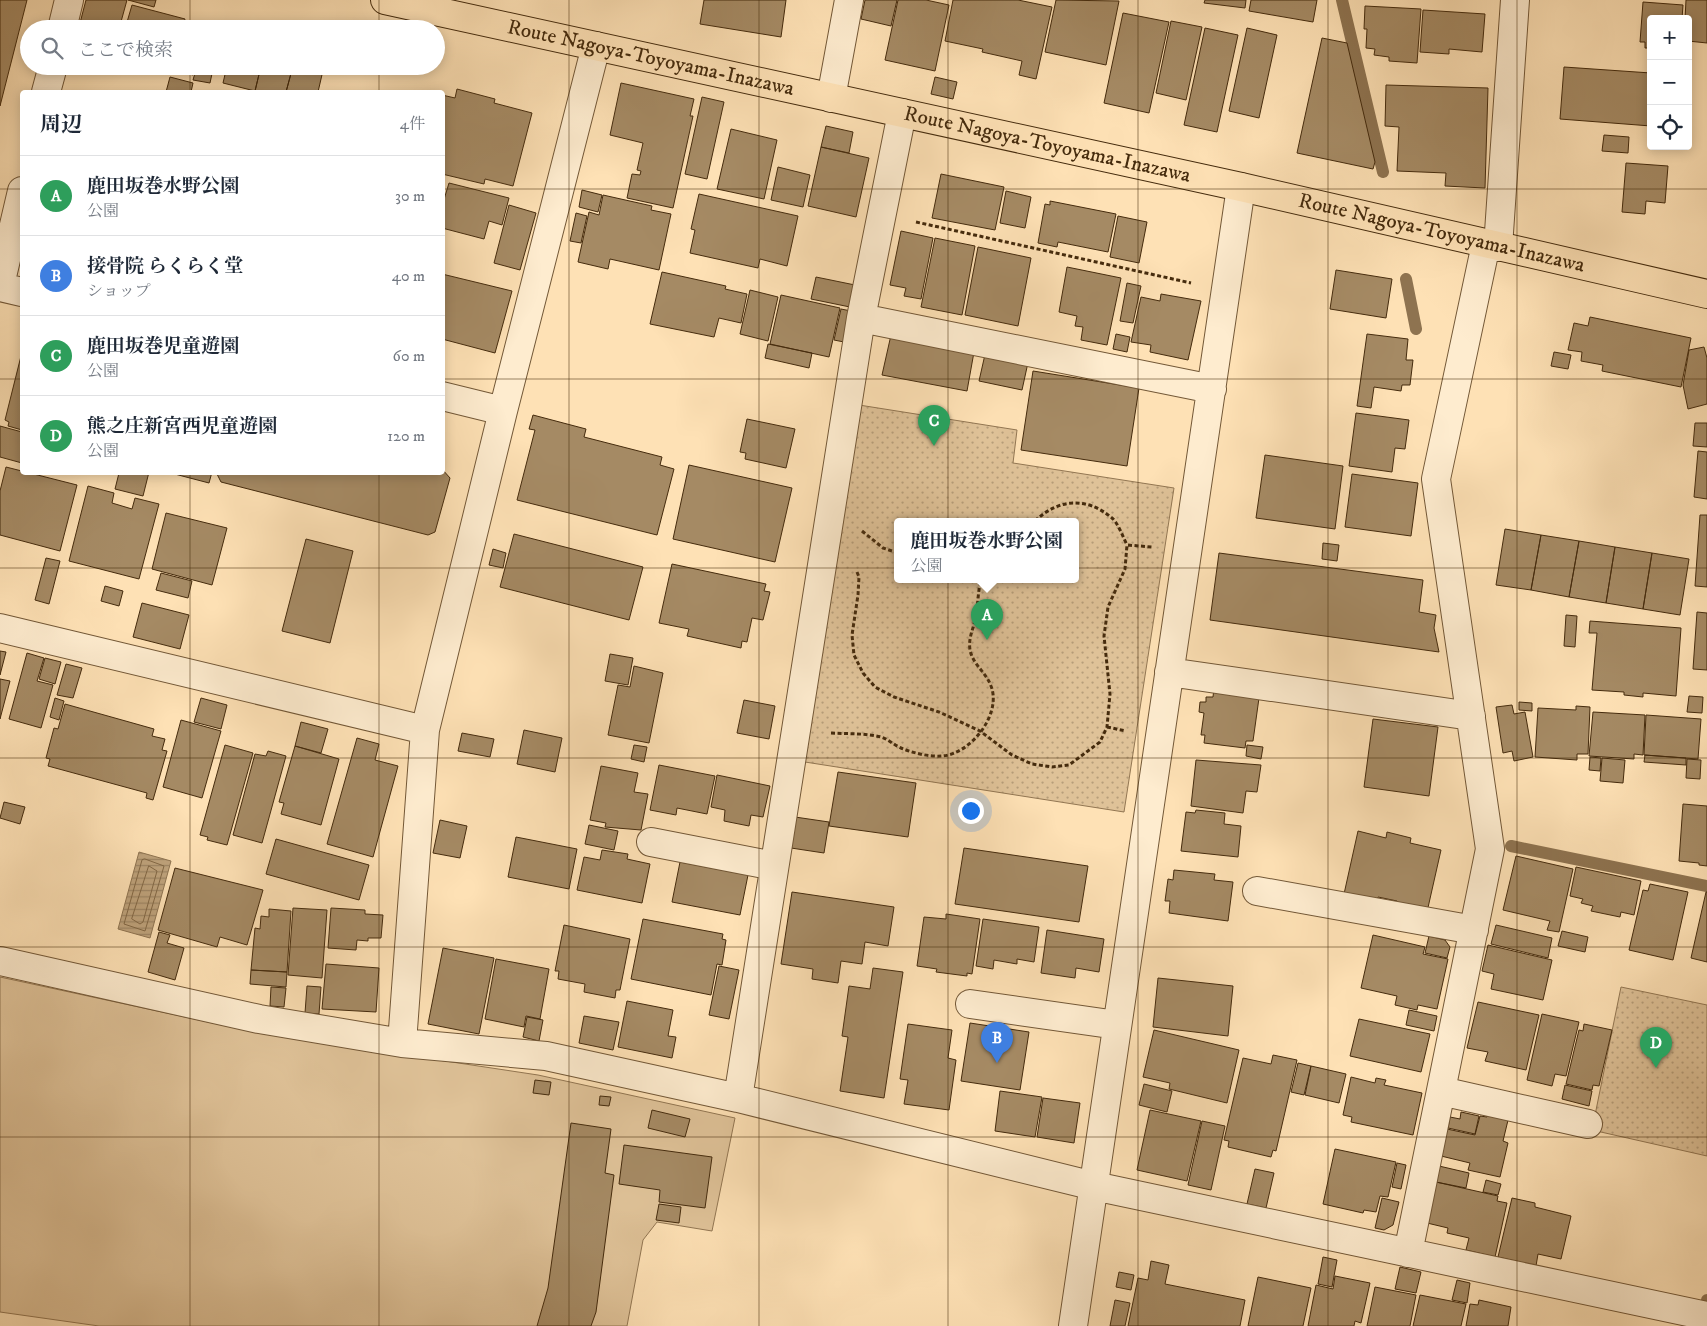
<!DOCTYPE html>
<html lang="ja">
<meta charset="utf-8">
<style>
body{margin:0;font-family:"IM FELL DW Pica","Noto Serif JP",serif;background:#f6f6f7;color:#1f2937}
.controls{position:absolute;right:15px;top:15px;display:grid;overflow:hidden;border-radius:5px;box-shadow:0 2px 12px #0003}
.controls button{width:45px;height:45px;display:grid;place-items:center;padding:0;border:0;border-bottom:1px solid #e0e1e3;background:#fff;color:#1f2937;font:25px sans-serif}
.you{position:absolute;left:970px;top:810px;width:18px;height:18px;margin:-12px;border:4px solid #fff;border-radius:50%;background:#1a73e8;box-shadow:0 0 0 8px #1a73e833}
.badge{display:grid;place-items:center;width:32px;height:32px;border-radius:50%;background:#d93025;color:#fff;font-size:16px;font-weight:700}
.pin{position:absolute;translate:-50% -41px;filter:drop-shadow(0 1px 2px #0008)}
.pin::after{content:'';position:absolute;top:26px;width:18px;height:15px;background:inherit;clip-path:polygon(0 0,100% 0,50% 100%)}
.popup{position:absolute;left:894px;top:518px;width:185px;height:65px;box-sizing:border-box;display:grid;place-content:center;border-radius:5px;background:#fff;filter:drop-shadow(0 1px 4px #0005);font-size:16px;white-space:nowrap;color:#747a83}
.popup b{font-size:19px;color:#1f2937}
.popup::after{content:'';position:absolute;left:50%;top:100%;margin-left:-10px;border:10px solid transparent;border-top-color:#fff}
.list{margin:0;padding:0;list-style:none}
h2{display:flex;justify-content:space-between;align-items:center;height:65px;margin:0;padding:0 20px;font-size:21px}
h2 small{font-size:16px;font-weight:400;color:#747a83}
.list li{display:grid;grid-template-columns:32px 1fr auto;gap:15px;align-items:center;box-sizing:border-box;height:80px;padding:0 20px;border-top:1px solid #e0e1e3}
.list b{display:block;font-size:19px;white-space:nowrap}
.list p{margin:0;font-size:16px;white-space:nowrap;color:#747a83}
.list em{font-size:16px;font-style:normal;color:#747a83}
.icon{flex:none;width:28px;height:28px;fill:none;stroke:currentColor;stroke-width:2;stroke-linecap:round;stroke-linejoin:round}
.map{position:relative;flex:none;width:1707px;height:1326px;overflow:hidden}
.search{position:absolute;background:#fff;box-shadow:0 2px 12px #0003;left:20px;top:20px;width:425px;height:55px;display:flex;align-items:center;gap:12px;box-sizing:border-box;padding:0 18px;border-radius:28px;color:#747a83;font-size:19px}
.panel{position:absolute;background:#fff;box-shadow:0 2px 12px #0003;left:20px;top:90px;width:425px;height:385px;border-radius:5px}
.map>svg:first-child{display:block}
.grass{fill:#dfc298;stroke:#927652}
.park{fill:url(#park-dots);stroke:#927652;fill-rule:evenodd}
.water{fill:url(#water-rules);stroke:#8e7350}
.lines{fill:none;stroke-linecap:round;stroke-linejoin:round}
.shore{stroke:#826744;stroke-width:1}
.stream{stroke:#8e7350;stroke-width:12}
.building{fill:#a58a64;stroke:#452b0d}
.minor-casing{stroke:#735837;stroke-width:30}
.major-casing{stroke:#452b0d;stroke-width:30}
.path{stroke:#452b0d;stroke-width:3;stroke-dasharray:4 2.5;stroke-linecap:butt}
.minor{stroke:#feeccf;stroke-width:28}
.major{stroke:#fee1b5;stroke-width:28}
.grid{fill:none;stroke:#452b0d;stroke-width:1;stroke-opacity:0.55}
.labels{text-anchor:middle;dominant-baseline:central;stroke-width:4;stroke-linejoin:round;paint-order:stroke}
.street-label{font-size:21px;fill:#452b0d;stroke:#feeccf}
</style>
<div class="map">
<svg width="1707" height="1326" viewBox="0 0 1707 1326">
<defs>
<pattern id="park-dots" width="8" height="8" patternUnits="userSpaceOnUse" patternTransform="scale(1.25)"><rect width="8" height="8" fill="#dfc298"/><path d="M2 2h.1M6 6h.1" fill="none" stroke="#b79e7a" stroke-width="1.8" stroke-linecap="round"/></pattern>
<pattern id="water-rules" width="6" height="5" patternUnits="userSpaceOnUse" patternTransform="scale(1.25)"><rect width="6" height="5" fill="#bfa37c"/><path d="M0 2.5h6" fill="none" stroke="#9d8564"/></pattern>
</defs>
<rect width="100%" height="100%" fill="#fee1b5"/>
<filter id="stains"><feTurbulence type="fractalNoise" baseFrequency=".004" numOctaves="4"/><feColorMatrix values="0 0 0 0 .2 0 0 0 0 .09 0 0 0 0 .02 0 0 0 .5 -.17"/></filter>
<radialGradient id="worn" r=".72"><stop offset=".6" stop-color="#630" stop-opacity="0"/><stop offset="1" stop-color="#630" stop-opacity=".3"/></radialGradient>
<!-- grass -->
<path class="grass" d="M0,977L259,1033L538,1075L735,1118L712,1231L657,1222L643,1240L627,1326H99L0,1312Z"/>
<!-- park -->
<path class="park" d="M859,405L1017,430L1013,463L1174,488L1124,812L805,762ZM898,521H1076V579H898Z
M1621,987L1707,1005V1156L1592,1130Z"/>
<!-- water -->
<path class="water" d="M139,852L171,861L150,938L118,929Z"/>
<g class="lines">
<!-- shore -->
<path class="shore" d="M145,859L164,866L145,931L124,924L142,860Z
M149,866L157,871L143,922L140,924L132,919Z"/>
<!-- stream -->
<path class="stream" d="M1342,0L1383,172
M1406,279L1416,329
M1511,846L1707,886
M1707,1301V1300"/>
</g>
<!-- building -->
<path class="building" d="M0,0H27L0,106Z
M86,0H127L119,29H101L80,23Z
M128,0H156L154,7Z
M704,0H786L781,37L700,24Z
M865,0H897L891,26L861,19Z
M898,0H926L949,5L935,71L885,60Z
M953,0H1018L1052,7L1036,79L1019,75L1022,61L982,52L983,49L945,41Z
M1056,0L1119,1L1106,65L1045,52Z
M1205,0H1246L1245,8L1204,3Z
M1251,0H1317L1313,22L1249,11Z
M1686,0H1707V43L1688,41V19H1685Z
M1643,2L1683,5L1682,19H1651V48H1645V42H1640Z
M132,5L185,19L184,23L195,27L194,29H125Z
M1365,6L1421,9L1417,63L1389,61V57L1374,55L1375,49L1366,48L1367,29H1364Z
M1423,10L1485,14L1482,52L1449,49V54L1420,52Z
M1123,13L1169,22L1149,113L1104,103Z
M1171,21L1202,27L1186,100L1156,93Z
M237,23L262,29H236Z
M1205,28L1238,35L1217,132L1184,125Z
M1247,28L1277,35L1259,118L1229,111Z
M1322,38L1347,43L1375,162L1373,169L1297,153Z
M121,66H150L148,74Z
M159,66H195L193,75Z
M197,66L213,69L210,83L193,80Z
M227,66H261L255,91L223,83Z
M261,66H293L286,92L255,91Z
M293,66H324L318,92H286Z
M1564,67L1651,73V126L1560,119Z
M170,77L193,83L191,92H166Z
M935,77L957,82L953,99L931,94Z
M621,83L694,99L690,116H693L673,208L627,198L632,174L640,175L641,171L637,170L643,143L610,135Z
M1386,85L1488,88L1485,188L1445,186L1446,173L1397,171L1399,127L1385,126Z
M457,89L495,99L494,103L532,113L513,186L485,179L484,184L442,174V95L455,98Z
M702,97L724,102L707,179L685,174Z
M826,126L853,132L849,153L821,147Z
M731,129L777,140L764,199L717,189Z
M1604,135L1629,137L1628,153L1602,151Z
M821,147L869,158L856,217L808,206Z
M1626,163L1668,166L1665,203L1646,201L1645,214L1622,212Z
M778,167L810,175L803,207L771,200Z
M941,174L1004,187L995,230L932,218Z
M449,183L509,198L502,225L489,221L484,239L442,228V206Z
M582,190L602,195L598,212L579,207Z
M1006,191L1031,197L1025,228L1000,223Z
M699,194L798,216L787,266L760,259L758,268L690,253L695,230L691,229Z
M603,195L652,206L651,210L671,214L659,270L610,259L608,269L578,262L589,212L599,215Z
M1050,201L1116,214L1108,252L1058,242L1057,247L1038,243L1045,204L1050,205Z
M509,205L536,213L520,270L494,263Z
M576,213L587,216L581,243L570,241Z
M1118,216L1147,222L1139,263L1110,257Z
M901,231L933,238L921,299L904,296L906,288L890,285Z
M935,238L975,246L962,315L921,307Z
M978,247L1031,258L1018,326L965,315Z
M1067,267L1121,278L1107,345L1081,340L1083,327L1075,326L1077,316L1059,312Z
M1336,270L1392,279L1386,318L1330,309Z
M662,272L726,286L725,289L747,294L741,323L719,318L714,337L650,324Z
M442,274L512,291L495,353L442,339Z
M816,277L855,285L850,307L811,299Z
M1127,283L1141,286L1133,323L1120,321Z
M750,290L778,297L768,341L740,334Z
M1161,294L1201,301L1188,360L1150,352L1151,345L1131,342L1141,297L1160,301Z
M781,295L840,308L829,357L770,344Z
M841,309L851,311L844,342L834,340Z
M1590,317L1691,338L1681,387L1602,371L1603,365L1581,361L1582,352L1568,350L1574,323L1588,326Z
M1116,334L1130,337L1127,352L1113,349Z
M1367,334L1408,339L1406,360H1413L1410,385H1402L1401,391L1374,387L1371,408L1357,406Z
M891,335L974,352L967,391L882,375Z
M768,344L812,353L809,368L765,358Z
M1704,347L1707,358V404L1688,409L1683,385L1689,350Z
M986,350L1029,358L1022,390L979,381Z
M22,352V430L8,426L9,422L5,420Z
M1554,352L1571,355L1568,369L1551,366Z
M1033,371L1139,388L1127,466L1021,450Z
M1356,413L1409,420L1405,449L1395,448L1392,472L1349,466Z
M533,415L586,429L584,437L662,457L660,465L674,469L657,535L517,500L535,430L529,429Z
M747,419L795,429L786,468L745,459L746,453L740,452Z
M1695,423H1707V447L1693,446Z
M0,426L22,432V463L0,457Z
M1698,451L1707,452V499L1694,497Z
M1265,455L1343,466L1335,529L1256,518Z
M689,465L792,488L775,562L673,539Z
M6,467L77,485L60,551L0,535V491Z
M442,469L450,478L435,532L428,535L221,482L217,474L442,472Z
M117,472H149L143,496L115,489L119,473Z
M167,472H212L209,483Z
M1352,474L1418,483L1411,536L1345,527Z
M88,486L114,493L112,503L132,509L135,498L159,504L139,579L69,561Z
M166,513L227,528L212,585L152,569Z
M1700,515H1707V587L1695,586Z
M1505,529L1541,535L1531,590L1496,585Z
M514,534L643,567L629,620L500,587Z
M1541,535L1579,541L1569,597L1531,590Z
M306,539L353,551L330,643L282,631Z
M1579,541L1615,547L1606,603L1569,597Z
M1323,543L1339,545L1337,561L1322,559Z
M1615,547L1652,553L1643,609L1606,603Z
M493,549L506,553L503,568L489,565Z
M1219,553L1423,580L1419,612L1436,615L1434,628L1439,652L1210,620Z
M1652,553L1689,559L1680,615L1643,609Z
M46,558L60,561L49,604L35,600Z
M672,564L766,584L764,591L770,592L763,620L752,618L747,642L742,641L741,648L687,636L689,629L659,623Z
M161,573L192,581L188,598L156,590Z
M105,586L123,591L119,606L101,601Z
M142,603L189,615L180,649L133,637Z
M1697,612L1707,613V670L1693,669Z
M1566,615L1577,616L1575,647L1564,646Z
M1590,621L1681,628L1676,696L1643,693V697L1624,695V692L1592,690L1597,633H1589Z
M0,651L6,652L0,675Z
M27,653L44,658L37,681L53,685L41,728L9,719Z
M610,654L633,658L628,685L605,681Z
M45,658L61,662L55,684L39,679Z
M66,664L82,668L73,698L57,695Z
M634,666L663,673L649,743L608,735L618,685L630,687Z
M0,679L10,681L0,719Z
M1214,688L1259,698L1253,741H1246L1245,748L1204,743L1205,735H1201L1204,713L1199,712L1200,702H1206V697H1213Z
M1689,696L1703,697L1702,713L1687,712Z
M55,698L64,701L59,720L50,717Z
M201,698L227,705L221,729L194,722Z
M744,700L775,706L769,739L737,733Z
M1519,702L1532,703V711L1519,710Z
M65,704L154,729L152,736L165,739L162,750L167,751L153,800L146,798L147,793L48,766L50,759L46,758L54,728L58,729Z
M1512,705L1514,714L1525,712L1533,757L1514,761L1512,751L1503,753L1496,707Z
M1576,706L1590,707L1588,754H1577V760L1535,757L1538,708L1576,710Z
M1593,712L1645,715L1643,755L1634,754V759L1589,756Z
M1646,715L1701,719L1698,759L1644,755Z
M1373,719L1438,727L1429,796L1364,787Z
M181,720L221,731L202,798L163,787Z
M301,722L328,729L321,753L295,746Z
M524,730L562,738L555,772L517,764Z
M462,733L494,739L490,757L458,751Z
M357,738L379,744L375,760L398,766L373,857L327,844Z
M225,745L253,753L227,845L207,840L208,837L200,835Z
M634,745L647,747L644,762L631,759Z
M1247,745L1263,747L1261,759L1246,756Z
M295,746L339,759L321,825L281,814L284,803L279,802Z
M268,751L286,756L262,843L233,835L255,754L266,756Z
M1645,755L1686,758V765L1644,762Z
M1590,757L1601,758L1600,771L1589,770Z
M1602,758L1625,760L1623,783L1600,781Z
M1687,759L1701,760L1700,779L1686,778Z
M1196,760L1261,765L1257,792L1246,791L1243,813L1191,806Z
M659,765L715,776L707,814L677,808L676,815L650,810Z
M601,766L638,773L634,792L648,794L641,830L605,827L606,823L590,820Z
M838,772L916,783L908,837L829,826Z
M717,775L770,786L763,817L751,815L749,826L724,821L725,810L711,807Z
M4,802L25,807L20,824L0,818Z
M1683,804L1707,806V866L1699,865V863L1679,861Z
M1196,810L1225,813L1224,824L1241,826L1238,857L1181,851L1186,812L1195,813Z
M795,817L829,822L824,853L791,848Z
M440,820L467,826L460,858L433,853Z
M589,825L618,831L614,850L585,844Z
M1358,831L1386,838L1387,832L1411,838L1410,843L1441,850L1427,912L1396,905L1397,901L1378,897L1377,901L1344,894Z
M516,837L577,849L569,889L508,877Z
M276,839L369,865L359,900L266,874Z
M964,848L1088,866L1079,922L955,904Z
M602,850L628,854L627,859L650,864L642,903L577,890L584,857L600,860Z
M1516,856L1573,869L1559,932L1547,930L1550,921L1503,910Z
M680,862L748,875L740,915L672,902Z
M1576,867L1641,881L1634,915L1621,912L1620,917L1591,911L1593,906L1581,903L1583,899L1570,896Z
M175,868L263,890L247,945L220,937L217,947L158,930Z
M1174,870L1215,874L1214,880L1233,882L1228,921L1169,913L1170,901H1165L1168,879L1173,880Z
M1650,884L1688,892L1673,960L1629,950L1643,890L1648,891Z
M792,892L894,907L888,946L865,942L862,964L841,961L838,983L812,979L813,969L781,964Z
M1706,892H1707V962L1691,958Z
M293,908L327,910L322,978L288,975Z
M331,908L365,910V914L383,915L381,938H368V941L357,940L356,950L328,948Z
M269,909L291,911L287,972L251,970L255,928L260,929L261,916L269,917Z
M946,914L980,919L972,974L967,973V976L936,972L937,969L917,966L924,917L946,919Z
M643,919L723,934L722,939L726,940L722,965L717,964L711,995L631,979Z
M983,919L1039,927L1034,962L1017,959V964L994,960L993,969L976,966Z
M564,925L630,939L620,990H616L615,998L584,992L585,984L558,979L559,971H555Z
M1496,925L1552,938L1548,958L1491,944Z
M1047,930L1104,939L1099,972L1076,968L1075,978L1041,973Z
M1562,931L1588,937L1585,952L1558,946Z
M159,932L170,935L167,943L184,948L175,980L148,972Z
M1373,935L1425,947L1423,954L1448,959L1437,1009L1418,1005L1417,1010L1395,1005L1397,996L1361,988Z
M1429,936L1445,940L1450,947L1447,958L1425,953Z
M1488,945L1552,960L1543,1000L1491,989L1494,974L1482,971Z
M443,948L494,958L479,1034L428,1024Z
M496,959L549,969L540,1019L526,1016L524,1027L485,1019Z
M326,964L379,968L376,1012L322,1009Z
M719,966L739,970L729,1019L709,1015Z
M873,968L903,972L884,1098L840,1091L848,1037L842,1036L849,986L870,989Z
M251,970L287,972L286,987L250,984Z
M1158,978L1233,986L1228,1036L1153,1027Z
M307,986L321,987L319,1014L305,1013Z
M271,987L286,988L284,1007L270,1006Z
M627,1001L673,1010L668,1036L676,1037L672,1058L618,1047Z
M1478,1002L1539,1015L1526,1070L1485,1061L1488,1052L1467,1048Z
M1409,1010L1437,1016L1434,1031L1406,1025Z
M1542,1014L1579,1022L1566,1076L1555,1074L1552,1086L1527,1080Z
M584,1016L619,1022L613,1050L579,1043Z
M527,1017L543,1020L539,1041L523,1037Z
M1359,1019L1430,1034L1421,1072L1350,1056Z
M970,1023L1029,1032L1020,1090L961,1081Z
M908,1024L952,1030L948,1058L956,1060L949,1110L904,1104L908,1080L900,1079Z
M1584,1024L1612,1030L1599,1086L1593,1085L1592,1090L1566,1084L1579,1030L1583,1031Z
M1154,1030L1239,1050L1227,1103L1169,1089L1170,1083L1143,1077Z
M1273,1055L1297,1060L1276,1151L1273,1150L1271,1157L1228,1147L1229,1141L1224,1140L1243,1058L1271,1064Z
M1298,1063L1311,1066L1304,1095L1291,1092Z
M1311,1066L1346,1074L1339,1103L1305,1095Z
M1351,1077L1375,1083L1376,1078L1386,1080L1384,1085L1422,1093L1413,1135L1351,1122L1352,1117L1343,1115Z
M535,1080L551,1082L549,1095L533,1093Z
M1144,1084L1172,1091L1167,1112L1139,1105Z
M1565,1085L1592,1091L1589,1106L1562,1099Z
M1000,1091L1042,1097L1035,1137L995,1131Z
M600,1096L611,1097L609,1106L599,1105Z
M1043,1098L1080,1103L1074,1143L1037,1137Z
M652,1110L690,1119L685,1137L648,1128Z
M1150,1110L1201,1121L1187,1181L1137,1170Z
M1488,1111L1509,1116L1503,1141L1508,1143L1500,1177L1468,1170L1470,1163L1441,1156L1447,1129L1475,1135L1480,1116L1487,1117Z
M1461,1112L1479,1116L1475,1134L1448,1128L1450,1117L1460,1119Z
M1202,1121L1225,1126L1211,1190L1188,1185Z
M571,1123L611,1129L605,1173L614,1175L596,1312L591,1326H537L548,1288Z
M624,1145L712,1157L705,1208L659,1202L660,1190L619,1184Z
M1335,1149L1396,1162L1388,1197L1380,1196L1376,1212L1364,1210L1363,1213L1323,1204Z
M1397,1163L1406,1165L1401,1189L1392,1187Z
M1439,1166L1469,1173L1466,1188L1436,1182Z
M1255,1169L1274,1173L1266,1208L1247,1204Z
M1486,1180L1501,1184L1498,1195L1483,1192Z
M1436,1182L1498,1196L1497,1201L1507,1203L1495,1257L1466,1250L1469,1238L1447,1233L1448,1228L1427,1223Z
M1382,1198L1399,1202L1393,1225L1384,1230L1375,1228Z
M1512,1198L1535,1203V1207L1571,1216L1561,1259L1538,1254L1536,1266L1498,1257Z
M659,1204L681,1207L679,1223L656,1220Z
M1323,1257L1337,1260L1332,1287L1318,1284Z
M1151,1261L1169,1265L1165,1284L1245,1300L1240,1326H1128L1138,1278L1148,1280Z
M1400,1267L1421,1272L1416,1293L1395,1289Z
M1119,1272L1134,1275L1131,1290L1116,1287Z
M1335,1276L1370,1283L1361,1323L1355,1321L1354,1326H1308L1316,1285L1333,1289Z
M1258,1277L1311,1288L1303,1326H1248Z
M1457,1280L1470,1283L1467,1303L1452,1300Z
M1375,1287L1416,1295L1410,1326H1367Z
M1420,1295L1466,1304L1461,1326H1413Z
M1115,1300L1130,1303L1125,1326H1110Z
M1479,1300L1511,1307L1508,1326H1466L1470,1304L1478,1305Z"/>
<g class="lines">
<!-- minor casing -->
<g class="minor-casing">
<path id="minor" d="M62,29L69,0
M46,92L53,66
M831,98L849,0
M1498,247L1515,0
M0,285L22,191
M0,287L22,292
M861,318L1212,389
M442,396L503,411
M0,628L425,730
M1169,672L1471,716
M651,842L774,866
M1257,891L1474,930
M0,961L259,1019L402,1043L546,1056L738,1098L1094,1186L1707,1316
M970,1004L1117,1025
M402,1043L425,730L503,411L596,46
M1441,1091L1588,1124
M738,1098L861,318L902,113
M1408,1253L1490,849L1436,479L1486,244
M1073,1326L1241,187"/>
</g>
<!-- major casing -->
<g class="major-casing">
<g id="major">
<path id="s1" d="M385,0L1241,187L1707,294"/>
</g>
</g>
<!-- path -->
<path class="path" d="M916,222L1191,283
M1035,521C1058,499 1086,496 1112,518C1118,523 1123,537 1127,545
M862,531L883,548L898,553
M857,572L859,577L858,595L852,635L854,655L863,673L875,687L894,697L939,712L980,731L1012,755L1032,764L1052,767L1069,765L1100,742L1107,727L1110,694L1104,636L1108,607L1125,569L1127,545L1152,547
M1107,727L1126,731
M831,733C848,734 865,733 881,737C888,739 894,745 901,748C913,753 929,757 942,756C971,754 1002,714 991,686C986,672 973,665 970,650C968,637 974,628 976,616C978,604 978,591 981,579"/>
<!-- minor -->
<use href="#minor" class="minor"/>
<!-- major -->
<use href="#major" class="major"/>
</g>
<!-- grid -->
<path class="grid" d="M190,0V29M379,0V29M569,0V1326M759,0V1326M948,0V1326M1138,0V1326M1328,0V1326M1517,0V1326M190,66V92M379,66V92M0,189H22M442,189H1707M0,379H22M442,379H1707M190,472V1326M379,472V1326M0,568H1707M0,758H1707M0,947H1707M0,1137H1707"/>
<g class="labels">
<!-- street labels -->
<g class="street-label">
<text stroke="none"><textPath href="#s1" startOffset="272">Route Nagoya-Toyoyama-Inazawa</textPath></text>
<text stroke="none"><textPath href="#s1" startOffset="678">Route Nagoya-Toyoyama-Inazawa</textPath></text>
<text stroke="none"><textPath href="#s1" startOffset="1082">Route Nagoya-Toyoyama-Inazawa</textPath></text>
</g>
</g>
<rect width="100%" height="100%" filter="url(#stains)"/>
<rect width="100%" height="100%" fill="url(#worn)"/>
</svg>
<div class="controls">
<button>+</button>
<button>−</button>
<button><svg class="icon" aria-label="locate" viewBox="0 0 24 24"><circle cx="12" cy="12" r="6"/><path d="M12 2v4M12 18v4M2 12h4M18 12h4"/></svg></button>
</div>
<div class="you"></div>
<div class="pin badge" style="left:987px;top:640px;background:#2e9e5b">A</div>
<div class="popup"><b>鹿田坂巻水野公園</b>公園</div>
<div class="pin badge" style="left:997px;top:1063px;background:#3f7fe0">B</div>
<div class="pin badge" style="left:934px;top:446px;background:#2e9e5b">C</div>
<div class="pin badge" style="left:1656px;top:1068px;background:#2e9e5b">D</div>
<div class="search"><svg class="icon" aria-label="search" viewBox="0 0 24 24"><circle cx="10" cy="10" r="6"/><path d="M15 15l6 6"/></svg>ここで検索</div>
<section class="panel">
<h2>周辺<small>4件</small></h2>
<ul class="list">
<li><span class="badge" style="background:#2e9e5b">A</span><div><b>鹿田坂巻水野公園</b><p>公園</p></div><em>30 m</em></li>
<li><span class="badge" style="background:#3f7fe0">B</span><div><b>接骨院 らくらく堂</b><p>ショップ</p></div><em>40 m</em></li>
<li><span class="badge" style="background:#2e9e5b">C</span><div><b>鹿田坂巻児童遊園</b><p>公園</p></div><em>60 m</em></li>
<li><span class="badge" style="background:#2e9e5b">D</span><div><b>熊之庄新宮西児童遊園</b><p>公園</p></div><em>120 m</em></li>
</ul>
</section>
</div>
